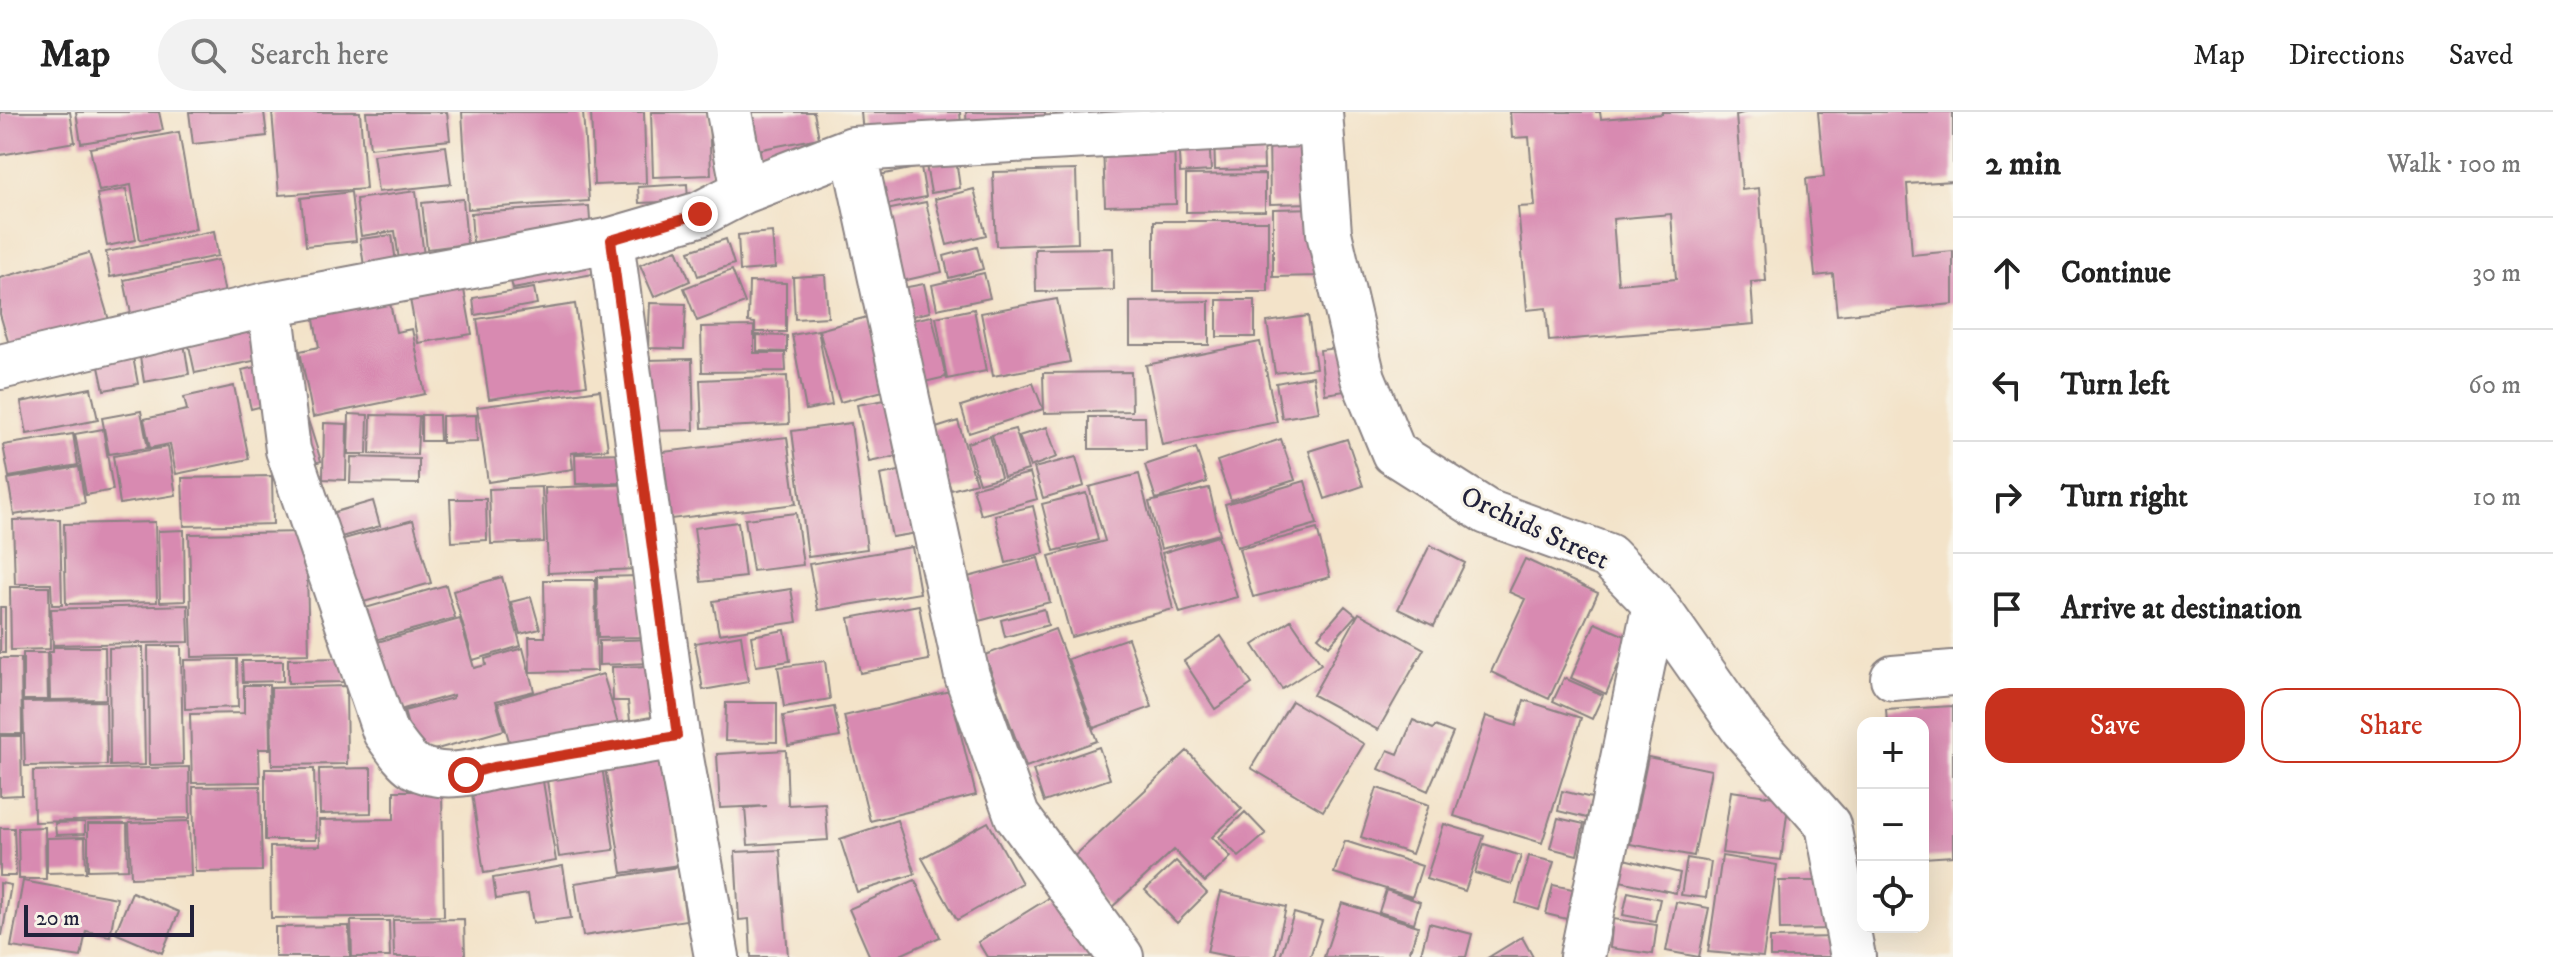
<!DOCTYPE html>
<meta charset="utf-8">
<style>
body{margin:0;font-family:"IM FELL DW Pica",serif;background:#f2f2f2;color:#222}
.controls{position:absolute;right:24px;bottom:24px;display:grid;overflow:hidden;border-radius:16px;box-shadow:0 8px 32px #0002}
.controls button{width:72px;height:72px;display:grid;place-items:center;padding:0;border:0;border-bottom:2px solid #e0e0e0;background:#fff;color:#222;font:40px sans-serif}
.scale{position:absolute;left:24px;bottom:20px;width:170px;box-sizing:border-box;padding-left:8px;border:4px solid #22223b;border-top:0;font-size:22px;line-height:28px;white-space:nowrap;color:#22223b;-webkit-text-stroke:6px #f7f3e8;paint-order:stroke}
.stop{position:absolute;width:24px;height:24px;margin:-18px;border:6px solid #c8321e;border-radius:50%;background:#fff}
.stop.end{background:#c8321e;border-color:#fff;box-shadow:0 2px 8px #0008}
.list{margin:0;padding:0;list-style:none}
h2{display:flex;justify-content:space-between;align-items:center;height:104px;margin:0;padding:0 32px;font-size:34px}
h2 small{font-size:26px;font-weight:400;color:#767676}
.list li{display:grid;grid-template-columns:52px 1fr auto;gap:24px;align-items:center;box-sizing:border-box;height:112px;padding:0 32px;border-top:2px solid #e0e0e0}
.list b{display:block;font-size:30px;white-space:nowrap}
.list em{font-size:26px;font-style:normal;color:#767676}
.actions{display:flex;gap:16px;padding:24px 32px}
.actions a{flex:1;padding:18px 0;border:2px solid #c8321e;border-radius:24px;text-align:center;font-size:28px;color:#c8321e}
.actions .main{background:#c8321e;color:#fff}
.icon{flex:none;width:44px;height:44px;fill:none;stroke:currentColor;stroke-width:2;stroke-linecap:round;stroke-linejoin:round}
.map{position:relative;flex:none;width:1953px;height:845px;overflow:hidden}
header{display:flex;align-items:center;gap:48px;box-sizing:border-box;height:112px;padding:0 40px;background:#fff;border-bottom:2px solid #e0e0e0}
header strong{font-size:38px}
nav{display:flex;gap:44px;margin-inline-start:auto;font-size:28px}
.search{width:560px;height:72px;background:#f2f2f2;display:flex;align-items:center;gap:20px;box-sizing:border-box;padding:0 28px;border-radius:44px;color:#767676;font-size:30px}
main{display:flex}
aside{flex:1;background:#fff}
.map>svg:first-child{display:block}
.building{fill:#d88ab1;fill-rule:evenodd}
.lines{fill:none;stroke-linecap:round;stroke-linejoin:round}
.minor-casing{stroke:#8a8282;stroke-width:48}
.minor{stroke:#fff;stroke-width:44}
.route{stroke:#c8321e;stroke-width:10}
.labels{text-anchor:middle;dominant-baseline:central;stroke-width:6;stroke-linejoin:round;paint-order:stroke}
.street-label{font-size:28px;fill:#22223b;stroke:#f7f3e8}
</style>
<header>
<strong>Map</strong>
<div class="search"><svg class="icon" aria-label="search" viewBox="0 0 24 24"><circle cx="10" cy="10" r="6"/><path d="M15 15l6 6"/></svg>Search here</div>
<nav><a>Map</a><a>Directions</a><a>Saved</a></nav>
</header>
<main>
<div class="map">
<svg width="1953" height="845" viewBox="0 0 1953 845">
<rect width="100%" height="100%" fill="#f7f3e8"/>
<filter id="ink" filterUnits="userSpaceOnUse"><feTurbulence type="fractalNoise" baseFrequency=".0125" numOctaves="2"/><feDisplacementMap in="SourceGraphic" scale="16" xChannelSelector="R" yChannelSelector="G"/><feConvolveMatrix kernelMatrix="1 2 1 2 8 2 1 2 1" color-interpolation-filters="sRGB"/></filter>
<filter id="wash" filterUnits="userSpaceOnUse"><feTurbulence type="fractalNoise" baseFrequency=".006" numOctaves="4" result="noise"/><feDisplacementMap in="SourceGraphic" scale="32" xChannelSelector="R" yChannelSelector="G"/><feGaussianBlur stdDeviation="1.8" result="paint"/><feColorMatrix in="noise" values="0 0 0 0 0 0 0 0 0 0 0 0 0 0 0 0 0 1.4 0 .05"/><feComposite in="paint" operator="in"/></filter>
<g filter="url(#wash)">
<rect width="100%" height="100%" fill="#f3e3c9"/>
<g id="blocks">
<!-- building -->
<path class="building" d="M0,0H70L75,30L0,43Z
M76,0H159L163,18L81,31Z
M189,0H264L267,24L193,32Z
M272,0H360L366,77L279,83Z
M366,0H447L450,28L370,36Z
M462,0H583L589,89L468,97Z
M591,0H644L646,71L594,73Z
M651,0H709L711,63L653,65Z
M749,0H814L819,26L757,38Z
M861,0H960L961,13L863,22Z
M966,0H1045V16L967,21Z
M1056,0H1105L1106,14L1057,16Z
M1510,0H1600L1601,7L1662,2V0H1746L1736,3L1742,78L1759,76L1766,169L1751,170L1754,212L1549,229L1546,196L1527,198L1518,95L1535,94L1529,25L1512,26ZM1671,102L1676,167L1618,172L1613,107Z
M1818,0H1953V69L1907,72L1912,143L1953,139V192L1837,203L1833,162L1815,164L1806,67L1824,65Z
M1313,19L1314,91L1270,92L1269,20Z
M179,20L196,117L140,128L131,73L99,79L90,36Z
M1263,21L1264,57L1215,58L1214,22Z
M1209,23L1211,59L1180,61L1178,25Z
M1174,30L1176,92L1105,94L1103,31Z
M446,34L451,72L378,80L373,43Z
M956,47L960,76L931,81L926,53Z
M921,55L926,85L884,93L879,63Z
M1076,58L1078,131L996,134L993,60Z
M1265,62V99L1186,100V63Z
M687,72L688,89L639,91L638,75Z
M126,77L136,128L107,134L97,82Z
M974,77L986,123L947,133L935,87Z
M416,79L424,144L399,148L395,119L361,124L356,87Z
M351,80L356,129L306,134L301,86Z
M463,87L467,132L427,137L422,91Z
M926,90L942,160L902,169L886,98Z
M589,94L591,123L473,130L471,101Z
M1319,96V164L1273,165V97Z
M1154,109H1268V180H1154Z
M214,119L218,144L110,165L106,140Z
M772,120L775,156L740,159L738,123Z
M392,123L396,150L364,154L360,127Z
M726,127L734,152L698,164L689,139Z
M977,135L983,157L949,166L944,144Z
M1113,136L1114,178L1036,180L1035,137Z
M677,137L690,169L654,185L640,153Z
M89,141L109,208L10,236L0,202V166Z
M590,141L593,162L513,177L508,156Z
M218,148L228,196L134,216L124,168Z
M732,158L745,191L697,209L684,176Z
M984,161L990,186L937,197L932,173Z
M825,163L828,205L795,207L793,165Z
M462,167L472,222L418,231L408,176Z
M749,170L786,171V220H755V211L748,210Z
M386,172L396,220L412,217L425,282L313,305L300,239L319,235L310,186Z
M924,172L930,200L903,206L897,177Z
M534,176L537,192L475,203L473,186Z
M1057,187L1070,250L993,264L981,201Z
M1217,188H1255V225H1217Z
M1209,189V233H1130V190Z
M650,191L686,192L684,237L648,236Z
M575,192L587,273L489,287L477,207Z
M974,197L986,259L947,267L936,205Z
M932,204L946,265L920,271L907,209Z
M1308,204L1316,256L1275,261L1267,210Z
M867,205L887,278L840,290L819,218Z
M249,207L258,248L195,261L186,220Z
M754,214V241H785L786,259L702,260L701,215Z
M818,218L832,293L806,298L792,223Z
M757,223L787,224V240L757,239Z
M183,225L189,262L144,270L138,232Z
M1260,230L1277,310L1162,333L1146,253Z
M131,234L138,272L104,278L96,241Z
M1353,234L1358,277L1325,282L1320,238Z
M692,247L694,318L646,319V248Z
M268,252L278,290L251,297L242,258Z
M1131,260L1132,299L1044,301L1043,261Z
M787,264L789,312L702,316L700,268Z
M1313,264L1319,300L1282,306L1276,271Z
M1033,271L1043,297L969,321L961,294Z
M234,274L249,347L176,362L170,332L150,336L144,307L187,298L184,285Z
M91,276L98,308L27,322L21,290Z
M600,278L608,337L571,341L573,357L488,370L477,295Z
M891,287L903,343L869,350L857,293Z
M141,299L148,336L109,342L102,306Z
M349,302L368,303L367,342H348Z
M371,303L419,304L417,343L370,342Z
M421,303H439L440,329H421Z
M476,303L477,330L442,331V304Z
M1089,305H1145L1146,337H1089Z
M308,308L321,349L298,356L285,315Z
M958,309L976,371L951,378L933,317Z
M324,311L347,312L346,368L323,367Z
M851,311L867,437L808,445L792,319Z
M1047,315L1057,345L1030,355L1019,324Z
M103,317L113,378L86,383L75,322Z
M1015,317L1028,358L1004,365L992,323Z
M73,322L78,353L9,365L3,333Z
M990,324L1001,365L979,371L967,331Z
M787,325L796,392L671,407L663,340Z
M1281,327L1295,368L1231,388L1217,349Z
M1347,327L1363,374L1325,387L1309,339Z
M168,335L176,383L120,392L113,344Z
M1196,336L1207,370L1156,387L1145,353Z
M630,341V371L576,372L575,342Z
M351,345L419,347V372L350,371Z
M1076,345L1084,374L1043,386L1034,356Z
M79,355L85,391L14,403L8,367Z
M913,356L924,420L892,425L880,363Z
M1030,361L1037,387L981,403L973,376Z
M1139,362L1173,497L1071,525L1049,444L1105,429L1089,375Z
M272,364L273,412L184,414L182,366Z
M1305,369L1317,412L1237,435L1225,392Z
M635,372L637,457L548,461L545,376Z
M542,375L544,430L491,432L489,377Z
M1209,376L1220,422L1161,437L1149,390Z
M1086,381L1098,428L1054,439L1042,392Z
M450,387H486L487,428L452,430Z
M373,389L380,414L327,429L321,404Z
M1033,394L1044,441L1006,451L995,403Z
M796,401L803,453L753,459L745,407Z
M60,407L62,493H52L51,472H15L13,408Z
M413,408L431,471L346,495L329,431Z
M155,410L157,490L66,492L64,412Z
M738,410L745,465L701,470L694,416Z
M1317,417L1330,465L1253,485L1239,437Z
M184,418L185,489L160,490L158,419Z
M306,420L309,542L192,545L189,422Z
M1218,424L1237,485L1180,501L1162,441Z
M1430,433L1465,451L1434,514L1398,497Z
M912,435L920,481L818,498L809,452Z
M1038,446L1050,490L979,509L968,465Z
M1525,447L1598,481L1549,587L1491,560L1525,487L1509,480Z
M640,464L641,525L598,526L597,465Z
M502,465L521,534L473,548L453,479Z
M544,468H595L597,559L530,560L529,525H545Z
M446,473L455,506L357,533L348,501Z
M10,475H49L50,537L11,538Z
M791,477L797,510L719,522L713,489Z
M531,485L540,517L520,522L511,490Z
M188,493L189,530L53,533L51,497Z
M919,493L929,548L860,561L849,506Z
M1345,494L1356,503L1329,534L1318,525Z
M0,495H5V541H0Z
M1044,497L1048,513L1005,525L1001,508Z
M1359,501L1424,537L1378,618L1313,583Z
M460,507L474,556L486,553L485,547L523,536L534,579L496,589L504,618L416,643L404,599L453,586V583L389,601L370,532Z
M1291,508L1321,552L1282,577L1253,533Z
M1595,511L1630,526L1606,582L1571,566Z
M1055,517L1097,629L1026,655L985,543Z
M785,518L790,549L756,554L751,524Z
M741,523L748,570L703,578L695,531Z
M1221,524L1252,572L1215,597L1184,549Z
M1128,526L1152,595L1094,616L1068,547Z
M653,527V551L599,553V529Z
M148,534H181L183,652L149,653Z
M53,535H105L106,587L50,588L49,540H53Z
M143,535L145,653L110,654L109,536Z
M23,541H47L48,588H23Z
M0,546H21L22,622H0Z
M346,546V570L288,571V547Z
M237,547L238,595L185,597L184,548Z
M242,549H283V569L243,570Z
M825,549L830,587L784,595L778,555Z
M657,554L671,604L630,609L628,589H613L612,555Z
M603,562L619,615L514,646L498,591Z
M1564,566L1603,583L1592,607L1553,589Z
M244,573H269L270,637H259L260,670L192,671L190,602L244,601Z
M346,574L347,652L272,653L271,576Z
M950,579L976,683L870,709L844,604Z
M1524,588L1581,606L1542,731L1454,704L1486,604L1516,614Z
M106,589L107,653L25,654L23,590Z
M1292,589L1364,632L1323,699L1251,656Z
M726,591H777V630L725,629Z
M1953,594V744L1923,746V611H1887L1886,598Z
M834,595L840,625L788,634L783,604Z
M1413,608L1433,617L1435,614L1453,621L1428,679L1379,657L1388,638L1398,642Z
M0,624H21L22,683L0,684Z
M660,634L679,753L622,761L603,643Z
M1099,635L1110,667L1044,690L1033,658Z
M786,638L788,693L825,691L828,728L748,733L745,696L767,694L720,696L717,642Z
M1187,639L1242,697L1212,725L1231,745L1205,770L1174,738L1111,796L1067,751Z
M1648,645L1711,658L1694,744L1630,732Z
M601,647L614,738L559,745L545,656Z
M189,655L190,706L34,710L33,659Z
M371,656V701L320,702L319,657Z
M265,657H314L316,728H265Z
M541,657L556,749L484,761L470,668Z
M260,674L262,759L195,760L193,675Z
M1377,676L1429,693L1412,742L1361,725Z
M394,679H442L444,804L271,806L270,735L320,734L319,708L394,707Z
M1562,679L1592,686L1587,706L1558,699Z
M1731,679L1789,687L1781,748L1722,741Z
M1245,700L1266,722L1239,745L1219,725Z
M1558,706L1584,712L1577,743L1550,736Z
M897,708L915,762L857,780L840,727Z
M189,709L191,764L131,766L129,711Z
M85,710V722L56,723L55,711Z
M988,710L1022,771L957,808L922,746Z
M88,712H127L128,757L88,758Z
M1444,712L1484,724L1465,779L1426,767Z
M45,715L46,767H19L18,716Z
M0,716H14L16,764H0Z
M85,725L86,760L47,761V726Z
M1345,729L1422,754L1412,785L1334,761Z
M1484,732L1521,744L1512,772L1475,761Z
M780,738L788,845H751L749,807L739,808L735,740Z
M1529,744L1554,750L1539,798L1516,791Z
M1722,744L1777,753L1763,845L1708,840Z
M1687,746L1711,750L1706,786L1681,783Z
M1624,747L1680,761L1676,781L1620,769Z
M1176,749L1207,781L1177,811L1145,778Z
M563,754L571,806L533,811L528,782L496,787L493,766Z
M678,755L686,808L583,824L575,771Z
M915,768L940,825L896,845H870L849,797Z
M23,769L117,786L110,824L86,819L81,845L11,835Z
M1779,769H1829V817L1780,818Z
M0,771L11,773L2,823H0Z
M1553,773L1582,779L1575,809L1546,802Z
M1386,778L1420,790L1414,811L1379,800Z
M132,780L179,800L162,841L115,821Z
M1221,780L1286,795L1275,845H1232L1207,840Z
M1628,780L1660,787L1655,809L1623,803Z
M1057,781L1098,845H987L978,830Z
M1676,790L1709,796L1699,845L1666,839Z
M1342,791L1418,814L1408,845H1324Z
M1294,801L1322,809L1310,845H1280Z
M464,807L465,845H394L393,808Z
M1613,807L1657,813L1653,842L1610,836Z
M351,809H389L390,845H352Z
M1429,811L1472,822L1466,845H1440L1421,841Z
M349,814L350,845H275V815Z
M1522,825L1533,845H1489Z
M1844,825V845H1770V826Z"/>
</g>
</g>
<g filter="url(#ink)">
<use href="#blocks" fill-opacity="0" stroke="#8a8282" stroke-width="2"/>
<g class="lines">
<!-- minor casing -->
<g class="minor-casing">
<path id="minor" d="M729,0L744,79
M1320,0L1329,121L1363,266L1394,341L1487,400L1608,444L1655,492L1743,617L1828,713L1853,845
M853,37L967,564L1017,704L1121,845
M611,128L677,624L717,845
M270,192L288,338L385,620C393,630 403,647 414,654C439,668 468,662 494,655L677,624
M0,255L270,192L611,128L700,102L744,79L853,37L1320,11
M1893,566L1953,561
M1582,845L1655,492"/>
</g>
<!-- minor -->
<use href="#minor" class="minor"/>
</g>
</g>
<g class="lines" filter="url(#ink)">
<!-- route -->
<path class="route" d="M466,663L494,655L677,624L611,128L700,102"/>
</g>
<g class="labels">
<!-- street labels -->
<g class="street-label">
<text transform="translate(1535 416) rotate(25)">Orchids Street</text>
</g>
</g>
</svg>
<div class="controls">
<button>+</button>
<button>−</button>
<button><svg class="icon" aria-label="locate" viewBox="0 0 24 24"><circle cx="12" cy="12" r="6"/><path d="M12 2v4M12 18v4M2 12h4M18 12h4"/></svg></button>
</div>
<div class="scale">20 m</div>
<div class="stop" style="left:466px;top:663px"></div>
<div class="stop end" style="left:700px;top:102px"></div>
</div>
<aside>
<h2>2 min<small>Walk · 100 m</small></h2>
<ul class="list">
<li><svg class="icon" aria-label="ahead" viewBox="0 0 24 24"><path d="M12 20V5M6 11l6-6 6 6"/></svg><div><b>Continue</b></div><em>30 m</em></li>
<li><svg class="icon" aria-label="left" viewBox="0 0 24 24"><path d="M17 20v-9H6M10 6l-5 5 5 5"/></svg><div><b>Turn left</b></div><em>60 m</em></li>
<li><svg class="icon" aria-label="right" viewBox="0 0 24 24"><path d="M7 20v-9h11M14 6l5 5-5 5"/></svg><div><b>Turn right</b></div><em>10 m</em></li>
<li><svg class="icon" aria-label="arrive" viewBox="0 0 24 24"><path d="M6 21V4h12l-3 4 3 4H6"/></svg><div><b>Arrive at destination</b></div></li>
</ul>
<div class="actions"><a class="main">Save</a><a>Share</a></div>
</aside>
</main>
